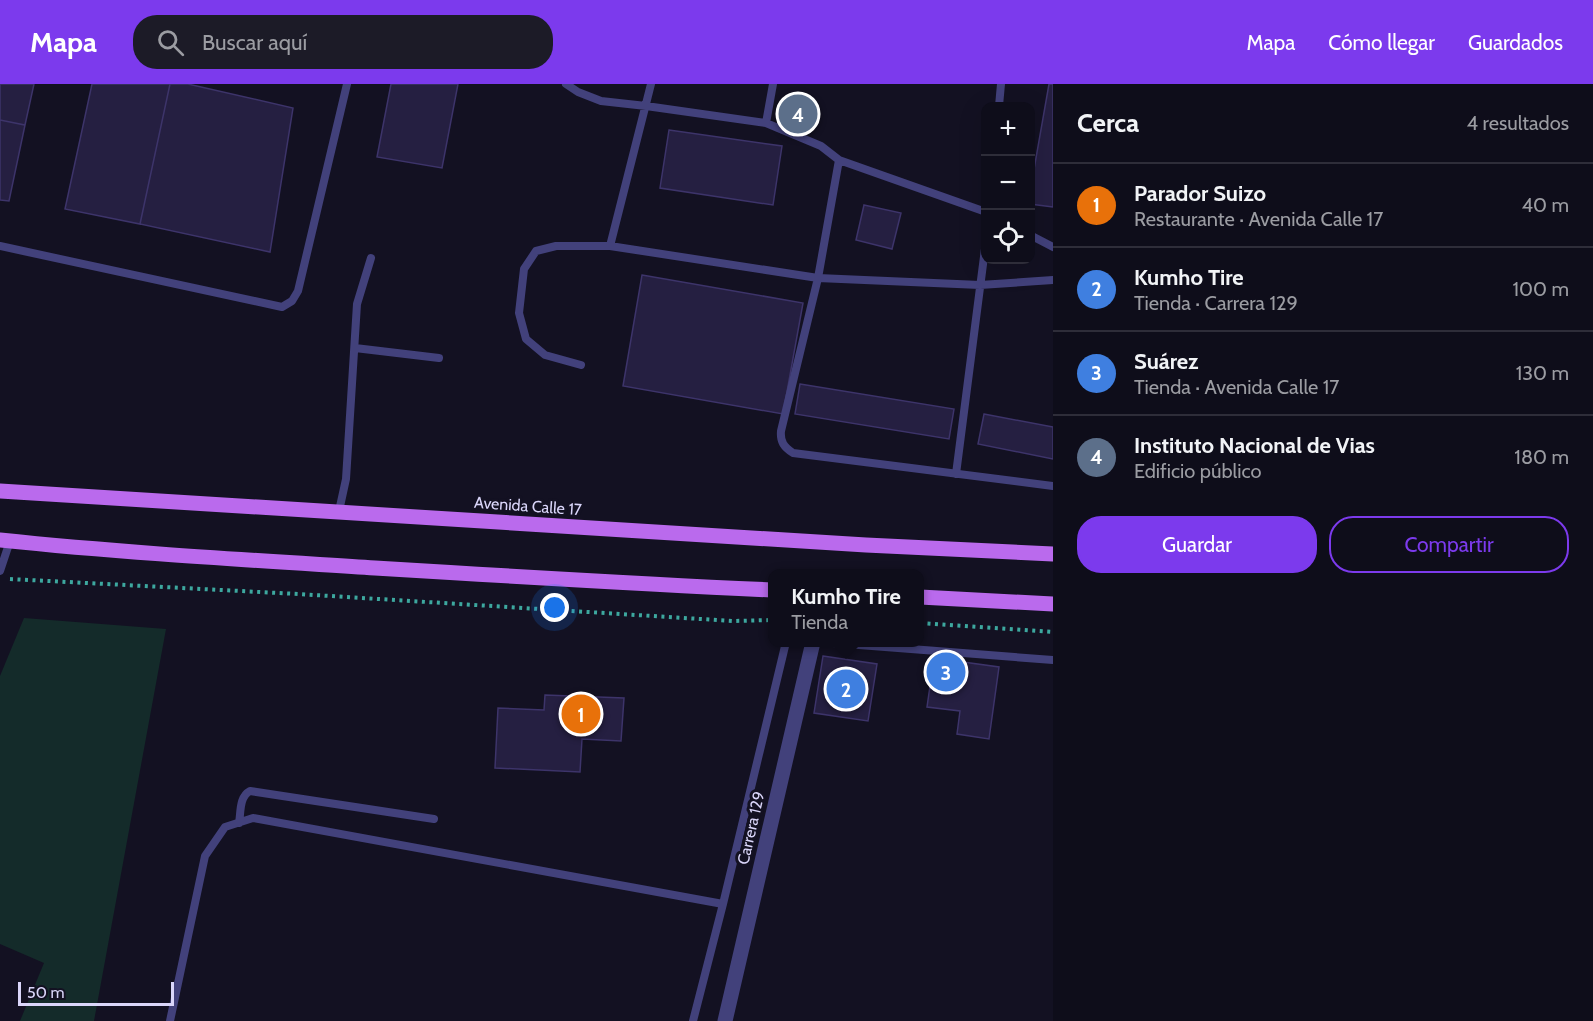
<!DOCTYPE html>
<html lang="es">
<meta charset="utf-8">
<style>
body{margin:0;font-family:Cabin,sans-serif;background:#1c1b27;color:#f1f3f6}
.controls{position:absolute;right:18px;top:18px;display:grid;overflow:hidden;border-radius:12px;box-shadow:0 6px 24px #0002}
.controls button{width:54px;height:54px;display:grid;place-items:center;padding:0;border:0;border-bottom:2px solid #2e2d39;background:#0e0d1a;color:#f1f3f6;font:30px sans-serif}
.scale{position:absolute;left:18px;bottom:15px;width:156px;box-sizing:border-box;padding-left:6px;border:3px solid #dad6fa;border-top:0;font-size:16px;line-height:21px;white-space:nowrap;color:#dad6fa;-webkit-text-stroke:4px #131122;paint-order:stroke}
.you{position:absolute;left:555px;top:524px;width:21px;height:21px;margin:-15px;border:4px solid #fff;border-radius:50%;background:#1a73e8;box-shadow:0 0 0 9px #1a73e833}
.badge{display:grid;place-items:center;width:39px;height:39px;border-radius:50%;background:#7c3aed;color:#fff;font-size:20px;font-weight:700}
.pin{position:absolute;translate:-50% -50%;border:3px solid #fff;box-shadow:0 2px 6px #0006}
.popup{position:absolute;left:768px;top:485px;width:156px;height:78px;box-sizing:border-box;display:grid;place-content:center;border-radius:12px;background:#0e0d1a;filter:drop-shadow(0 2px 4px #0005);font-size:20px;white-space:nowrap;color:#9b9ca2}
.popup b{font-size:22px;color:#f1f3f6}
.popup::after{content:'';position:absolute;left:50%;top:100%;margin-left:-12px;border:12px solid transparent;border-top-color:#0e0d1a}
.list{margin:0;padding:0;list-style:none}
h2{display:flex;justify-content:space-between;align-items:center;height:78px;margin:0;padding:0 24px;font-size:26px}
h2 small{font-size:20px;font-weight:400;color:#9b9ca2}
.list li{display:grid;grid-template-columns:39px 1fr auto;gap:18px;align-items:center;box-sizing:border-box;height:84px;padding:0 24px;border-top:2px solid #2e2d39}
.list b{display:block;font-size:22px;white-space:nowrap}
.list p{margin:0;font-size:20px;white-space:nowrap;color:#9b9ca2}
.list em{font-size:20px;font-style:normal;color:#9b9ca2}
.actions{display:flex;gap:12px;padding:18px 24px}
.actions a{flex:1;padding:14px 0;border:2px solid #7c3aed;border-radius:24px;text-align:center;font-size:21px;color:#7c3aed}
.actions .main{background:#7c3aed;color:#fff}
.icon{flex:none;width:33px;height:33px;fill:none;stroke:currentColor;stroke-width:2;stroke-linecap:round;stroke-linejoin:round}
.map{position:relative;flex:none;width:1053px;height:937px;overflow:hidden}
header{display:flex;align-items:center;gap:36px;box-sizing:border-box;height:84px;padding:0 30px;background:#7c3aed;color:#fff}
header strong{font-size:28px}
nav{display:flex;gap:33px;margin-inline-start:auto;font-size:21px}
.search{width:420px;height:54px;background:#1c1b27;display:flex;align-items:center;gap:15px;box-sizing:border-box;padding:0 21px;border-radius:24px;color:#9b9ca2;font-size:22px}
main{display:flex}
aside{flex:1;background:#0e0d1a}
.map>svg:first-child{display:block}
.green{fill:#142b2a}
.building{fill:#251f41;stroke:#3d346a;stroke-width:1.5}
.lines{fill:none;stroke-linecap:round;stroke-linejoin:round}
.path{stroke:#3da89f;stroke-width:4;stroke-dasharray:3 4.5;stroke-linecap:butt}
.service{stroke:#42417b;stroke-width:8}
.minor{stroke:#42417b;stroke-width:15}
.primary{stroke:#ba6aed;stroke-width:15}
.labels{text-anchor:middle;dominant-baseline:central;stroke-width:6;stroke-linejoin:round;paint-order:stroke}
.street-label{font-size:16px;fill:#dad6fa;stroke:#131122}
</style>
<header>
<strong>Mapa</strong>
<div class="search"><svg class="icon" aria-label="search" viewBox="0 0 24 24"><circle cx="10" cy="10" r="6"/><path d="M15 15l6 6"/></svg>Buscar aquí</div>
<nav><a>Mapa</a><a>Cómo llegar</a><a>Guardados</a></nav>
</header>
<main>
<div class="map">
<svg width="1053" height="937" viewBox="0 0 1053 937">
<rect width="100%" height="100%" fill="#131122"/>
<!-- green -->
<path class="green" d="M24,534L166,545L94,937H20L44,879L0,860V592Z"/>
<!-- building -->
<path class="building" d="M0,0H34L25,41L0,36Z
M92,0H170L140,140L65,125Z
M170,0H188L293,24L270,168L140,140Z
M391,0H458L442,84L377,73Z
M1049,0H1053V123L1030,120V108Z
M0,36L25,41L9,117L0,116Z
M669,46L782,62L773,121L660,104Z
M864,121L901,129L892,165L856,156Z
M642,191L803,219L783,330L623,302Z
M800,300L954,325L949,355L795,330Z
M984,330L1053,343V375L978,360Z
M823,572L877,580L868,637L814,629Z
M934,574L999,583L989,655L957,650L960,627L927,623Z
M545,611L624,614L621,657L582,655L580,688L495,684L498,624L544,626Z"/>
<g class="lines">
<!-- path -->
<path class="path" d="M10,495L298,510L733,537L772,536
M920,539L1053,548"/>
<!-- service -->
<path class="service" d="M566,0L578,8L601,17L646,22L766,39L821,62L839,76L818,194L781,347C780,358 784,363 793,369L1053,402
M651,0L610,162L818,194L980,201L1053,196
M999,22L1001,0
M766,39L773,0
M839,76L986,128
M1030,151L1053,163
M0,162L282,223L292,217L298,207L347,0
M355,264L439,274
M581,281L545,271L526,255L519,229L524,185L536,167L556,162H610
M956,390L986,157
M339,427L346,395L357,220L371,174
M0,487L10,457
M820,558L1053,576
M239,739C241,728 239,713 250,707L434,735
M170,937L205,772L225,743L253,734L723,820
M693,937L723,820L786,558"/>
<!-- minor -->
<path class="minor" d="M725,937L813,558"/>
<!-- primary -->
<path class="primary" d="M0,407L866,461L1053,470
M0,456C124,469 250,476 375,484C507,492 640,500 772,506
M920,513L1053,520"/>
</g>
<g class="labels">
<!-- street labels -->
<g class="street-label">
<text transform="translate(528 422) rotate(4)">Avenida Calle 17</text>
<text transform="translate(751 744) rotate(-77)">Carrera 129</text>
</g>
</g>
</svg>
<div class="controls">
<button>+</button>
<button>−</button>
<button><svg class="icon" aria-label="locate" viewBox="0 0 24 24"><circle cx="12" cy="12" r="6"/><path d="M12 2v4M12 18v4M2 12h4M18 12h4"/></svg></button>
</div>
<div class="scale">50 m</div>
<div class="you"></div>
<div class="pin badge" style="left:581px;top:630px;background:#e8710a">1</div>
<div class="pin badge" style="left:846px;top:605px;background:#3f7fe0">2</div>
<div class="popup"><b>Kumho Tire</b>Tienda</div>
<div class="pin badge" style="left:946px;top:588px;background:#3f7fe0">3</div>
<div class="pin badge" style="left:798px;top:30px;background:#5c6f8a">4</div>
</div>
<aside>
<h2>Cerca<small>4 resultados</small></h2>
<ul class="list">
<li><span class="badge" style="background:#e8710a">1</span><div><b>Parador Suizo</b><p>Restaurante · Avenida Calle 17</p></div><em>40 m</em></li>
<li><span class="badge" style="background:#3f7fe0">2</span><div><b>Kumho Tire</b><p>Tienda · Carrera 129</p></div><em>100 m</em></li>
<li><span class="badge" style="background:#3f7fe0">3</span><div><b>Suárez</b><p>Tienda · Avenida Calle 17</p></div><em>130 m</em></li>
<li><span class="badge" style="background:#5c6f8a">4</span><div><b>Instituto Nacional de Vias</b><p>Edificio público</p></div><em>180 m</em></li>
</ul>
<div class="actions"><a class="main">Guardar</a><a>Compartir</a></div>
</aside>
</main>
